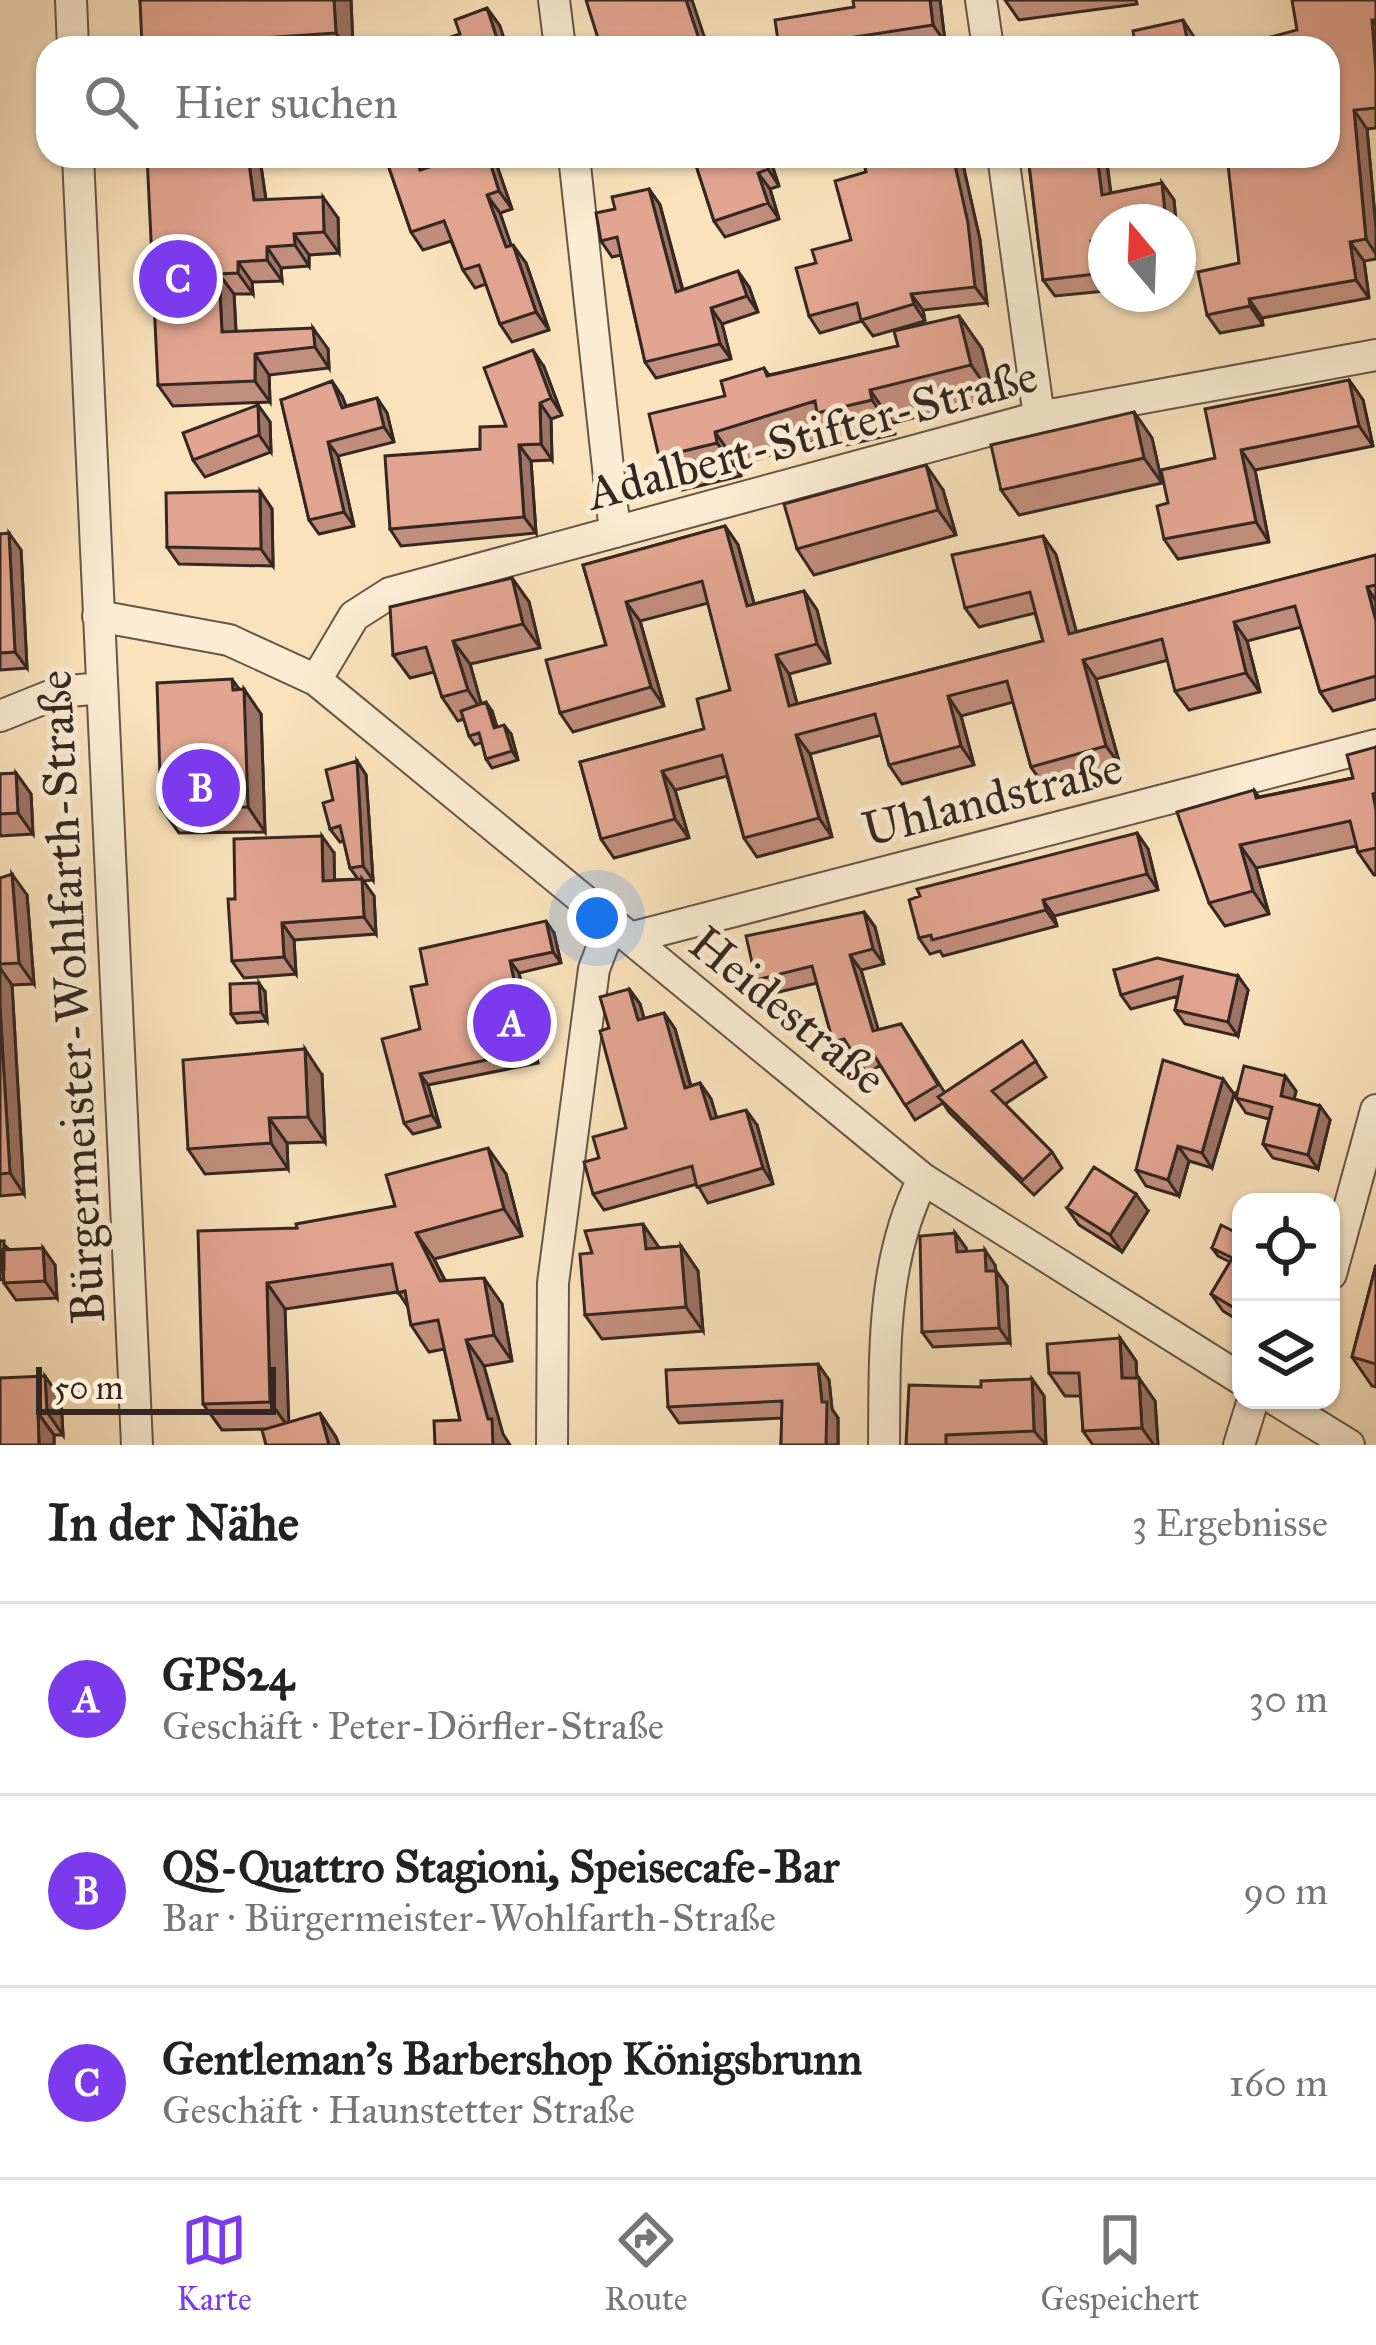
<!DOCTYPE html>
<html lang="de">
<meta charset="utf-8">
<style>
body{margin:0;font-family:"IM FELL Great Primer",serif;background:#f2f2f2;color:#222}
.controls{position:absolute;right:36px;bottom:36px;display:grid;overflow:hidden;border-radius:24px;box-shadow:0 3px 9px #0004}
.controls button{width:108px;height:108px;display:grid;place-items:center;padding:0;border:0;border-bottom:3px solid #e0e0e0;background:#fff;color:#222;font:60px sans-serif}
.compass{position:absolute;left:1088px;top:204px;width:108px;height:108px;border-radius:50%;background:#fff;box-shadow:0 3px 9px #0004;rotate:341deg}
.scale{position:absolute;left:36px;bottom:30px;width:240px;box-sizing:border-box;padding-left:12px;border:6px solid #352721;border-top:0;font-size:33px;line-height:42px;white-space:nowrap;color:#352721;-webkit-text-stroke:9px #fbecd3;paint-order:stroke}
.you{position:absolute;left:597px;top:918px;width:42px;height:42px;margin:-30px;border:9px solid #fff;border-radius:50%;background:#1a73e8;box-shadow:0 0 0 18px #1a73e833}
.badge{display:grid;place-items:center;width:78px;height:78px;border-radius:50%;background:#7c3aed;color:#fff;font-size:39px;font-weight:700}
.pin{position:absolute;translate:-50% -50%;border:6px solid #fff;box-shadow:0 3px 12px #0006}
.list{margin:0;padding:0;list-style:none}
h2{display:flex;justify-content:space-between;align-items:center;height:156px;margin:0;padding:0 48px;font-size:51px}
h2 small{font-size:39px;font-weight:400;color:#767676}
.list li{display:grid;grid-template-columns:78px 1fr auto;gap:36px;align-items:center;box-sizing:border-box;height:192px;padding:0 48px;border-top:3px solid #e0e0e0}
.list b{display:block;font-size:45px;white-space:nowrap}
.list p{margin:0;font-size:39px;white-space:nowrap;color:#767676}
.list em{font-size:39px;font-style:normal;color:#767676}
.icon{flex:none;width:66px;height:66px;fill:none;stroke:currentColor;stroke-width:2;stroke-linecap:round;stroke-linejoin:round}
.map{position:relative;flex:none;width:1376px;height:1445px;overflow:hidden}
.search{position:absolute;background:#fff;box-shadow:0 3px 9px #0004;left:36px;right:36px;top:36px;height:132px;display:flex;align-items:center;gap:30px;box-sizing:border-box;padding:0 42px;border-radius:36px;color:#767676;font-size:45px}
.sheet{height:732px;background:#fff}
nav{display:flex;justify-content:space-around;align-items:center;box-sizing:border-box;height:168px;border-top:3px solid #e0e0e0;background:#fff;font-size:33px;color:#767676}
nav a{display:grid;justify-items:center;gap:6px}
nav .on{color:#7c3aed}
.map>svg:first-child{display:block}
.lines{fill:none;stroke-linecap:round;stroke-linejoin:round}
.minor-casing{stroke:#665648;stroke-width:34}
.minor{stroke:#fbecd3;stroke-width:30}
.wall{fill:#c28e7d;stroke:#352721;stroke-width:3}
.shaded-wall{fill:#9e7466;stroke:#352721;stroke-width:3}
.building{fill:#e2a591;stroke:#352721;stroke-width:3}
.labels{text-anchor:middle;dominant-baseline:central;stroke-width:10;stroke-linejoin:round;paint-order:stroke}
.street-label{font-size:48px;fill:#352721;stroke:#fbecd3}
</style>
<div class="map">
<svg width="1376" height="1445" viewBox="0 0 1376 1445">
<rect width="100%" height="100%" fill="#f9e2bc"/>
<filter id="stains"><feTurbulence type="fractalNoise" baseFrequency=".00167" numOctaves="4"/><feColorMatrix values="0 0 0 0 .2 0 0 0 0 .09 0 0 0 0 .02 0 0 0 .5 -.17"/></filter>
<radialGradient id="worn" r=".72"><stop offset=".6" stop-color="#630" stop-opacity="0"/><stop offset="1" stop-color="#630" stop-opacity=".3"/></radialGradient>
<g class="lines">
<!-- minor casing -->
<g class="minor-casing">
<path id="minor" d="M71,0L73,48
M554,0L560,48
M981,0L988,48
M78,156L137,1445
M574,156L615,532
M1003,156L1039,417
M98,616L229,640L316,680L923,1179L1241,1379
M316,680L354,616L390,593L1039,417L1376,355
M0,716L60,692L101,688
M630,938L1376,745
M1331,1274L1376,1110
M1276,1400L1349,1445
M552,1445L553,1283L594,969L611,924
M884,1445C885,1354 881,1262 923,1179
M1239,1445L1253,1400"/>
</g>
<!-- minor -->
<use href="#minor" class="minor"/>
</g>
<!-- wall -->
<path class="wall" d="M140,0H351L353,48H144Z
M940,0L945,42L908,48H779Z
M1005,0H1136L1137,4L1019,20Z
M1376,0V128L1367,129L1376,228V259L1364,261L1369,298L1262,318L1263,325L1220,333L1207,315L1328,156L1297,30Z
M385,156H422L426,168L462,156H490L497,166L512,209L500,213L511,246L526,263L549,330L512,342L500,324L486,284L475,288L463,270L451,241L423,250L411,232Z
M693,156H769L779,186L770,189L779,219L725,237L714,221Z
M863,156H961L980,240L987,303L923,310L925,321L873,336L862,321L820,333L809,316L816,263L851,240L866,172Z
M1028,156H1106L1111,193L1162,183L1174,200L1176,222H1106V256L1103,257L1106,291L1055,296L1043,280Z
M261,166L266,200L338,218L339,253L309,255V266L281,268L282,281L252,282L253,294H234L236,331L328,349L329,368L269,375L270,402L173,406L158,385Z
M649,189L660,205L683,290L749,287L758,312L722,324L731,359L656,378L645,362L621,255L612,257L601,241L615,209Z
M959,316L982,349L994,398L893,423L895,434L841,446L833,436L738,465L741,476L682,490L659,457L725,396L764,368L769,375L898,346Z
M544,367L562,415L551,419L552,460L531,461L536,533L401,546L390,529L506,426Z
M1349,380L1363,400L1373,446L1255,470L1269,542L1178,559L1164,539L1168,503L1215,458Z
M342,396L346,406L377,398L387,413L394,442L338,456L354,526L319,534L309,520L281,400Z
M258,405L270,422L271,452L205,477L193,460Z
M1134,412L1152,438L1162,483L1019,515L1001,490Z
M943,490L956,535L814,575L797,549Z
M260,491L272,509L273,566L179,564L167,547Z
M725,526L738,545L754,604L804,591L817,610L830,663L789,674L797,704L1043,641L1035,613L979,627L965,608L1043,536L1056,555L1076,632L1376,555V699L1333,711L1320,692L1301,627L1247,641L1260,692L1189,710L1175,691L1168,660L1096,679L1120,765L1044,786L1031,767L1013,702L961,716L974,765L902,784L889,765L881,735L810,754L832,837L757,857L744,838L727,776L675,790L689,838L614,858L601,839L580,762L704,729L730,690L708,603L640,621L664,706L573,732L560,713L606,645L583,565Z
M0,534L21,550L27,668L0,670Z
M512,578L529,602L540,648L470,664L481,704L492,711L497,727L511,734L518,760L492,768L486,759L482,742L475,745L469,736L464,719L458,721L442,697L434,672L410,678L393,655Z
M239,689L261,714L265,832L179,833L161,808Z
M1376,747V875H1374L1358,852L1356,846L1256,868L1269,914L1225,926L1209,903L1254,790L1259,797L1353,778Z
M357,761L366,775L373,880L363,881L374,896L376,934L294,940L296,974L244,978L232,961L235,899L334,853V880L358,879L350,868L344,841L340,842L330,829L333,800Z
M16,773L31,794L33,834L0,836V774Z
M1137,833L1148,849L1158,890L1054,916L1057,926L943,956L940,951L930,954L919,938Z
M0,878L27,895L34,984L12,985L24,1194L0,1196Z
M864,912L875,927L884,964L861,970L878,1030L901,1024L945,1093L1022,1041L1046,1077L1005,1104L1052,1152L1062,1168L1034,1195L949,1112L943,1103L915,1120L880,1065L867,1074L854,1054L844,1057L833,1042L817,983L766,995L756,980Z
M554,933L561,963L519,973L538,1063L428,1085L440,1127L413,1134L404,1123L427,984Z
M1114,970L1238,976L1248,990L1238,1036L1185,1024L1175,1010L1178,996L1131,1009L1121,995Z
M629,989L640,1004L644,1019L664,1013L675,1029L691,1086L700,1083L711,1099L716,1118L757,1125L773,1184L708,1203L697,1184L604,1210L593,1194L599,1158L626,1128L609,1028Z
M265,992L267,1021L237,1023L231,1014Z
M322,1075L325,1142L287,1143L288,1169L205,1174L188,1149Z
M1285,1076L1296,1091L1294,1099L1320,1106L1330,1120L1318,1169L1273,1158L1263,1144L1269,1119L1246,1113L1236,1098Z
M1234,1094L1212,1168L1189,1161L1179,1196L1146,1186L1136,1170Z
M506,1174L522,1236L434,1259L445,1280L502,1304L512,1361L484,1366L460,1420L444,1349L429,1352L411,1325L408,1307L398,1292L285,1309L288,1422L336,1437L263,1429L222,1430L203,1404L297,1228L395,1206Z
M1067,1208L1148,1211L1122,1252L1079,1225Z
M955,1233L966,1248V1252L995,1265L996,1271L1007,1286L1010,1343L933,1347L922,1332Z
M1241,1235V1322L1223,1311L1211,1294L1230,1262L1218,1256L1212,1248Z
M0,1241L10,1250L55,1265L57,1298L16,1300L4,1283V1279L0,1280Z
M681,1246L698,1271L703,1331L602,1339L585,1315L659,1248Z
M1376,1265V1387L1372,1386L1352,1357Z
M1120,1338L1136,1361L1137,1378L1155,1401L1158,1445H1093L1083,1431L1081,1396H1065L1049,1373Z
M818,1364L829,1380L832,1409L838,1418V1445H781L782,1418L679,1423L668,1407Z
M0,1378L61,1399L63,1435H54V1445H0Z
M1032,1379L1044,1396L1046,1445H906L981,1387Z"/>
<!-- shaded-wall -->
<path class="shaded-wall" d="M334,0H351L353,48H346L336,33Z
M686,0H692L708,48H702Z
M930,0H940L945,42L933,25Z
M487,8L500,26L507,48H500Z
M1183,20L1194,37L1197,48H1189Z
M1372,20L1376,26V72Z
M1354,110L1367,129L1376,228V254L1366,239Z
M248,156H254L261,166L269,221L254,200Z
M415,156H422L433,188L420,170Z
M488,156H490L497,166L512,209L499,191Z
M763,156H769L779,186L768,169Z
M953,156H961L980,240L987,303L975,287Z
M1097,156H1106L1113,212L1102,195Z
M758,173L770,189L779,219L768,203Z
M1162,183L1174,200L1176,222H1166Z
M649,189L660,205L687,308L676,292Z
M487,195L500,213L518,265L506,247Z
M323,197L338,218L339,253L324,232Z
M294,234L309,255V266L295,245Z
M1091,241L1103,257L1106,288L1096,274Z
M1350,242L1364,261L1369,298L1356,280Z
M513,245L526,263L549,330L536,312Z
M267,247L281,268L282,281L267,260Z
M238,262L252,282L253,294L238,273Z
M738,271L749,287L758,312L747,296Z
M219,274L234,294L237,353L222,332Z
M911,294L923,310L925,321L914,304Z
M1249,299L1262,318L1263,325L1250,306Z
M711,308L722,324L731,359L720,344Z
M959,316L982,349L994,398L971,365Z
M313,328L328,349L329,368L315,347Z
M533,350L544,367L562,415L551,398Z
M255,354L269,375L270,402L255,381Z
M1349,380L1363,400L1373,446L1359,426Z
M332,381L342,396L352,422L342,408Z
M870,390L893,423L895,434L872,400Z
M377,398L387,413L394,442L384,427Z
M540,403L551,419L552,460L541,444Z
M258,405L270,422L271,452L259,435Z
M1134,412L1152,438L1162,483L1144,458Z
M715,432L738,465L741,476L717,443Z
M328,442L338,456L354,526L344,512Z
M519,445L531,461L536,533L524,517Z
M1241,450L1255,470L1269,542L1256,522Z
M926,465L943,490L956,535L938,510Z
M260,491L272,509L273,566L261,549Z
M725,526L738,545L760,625L747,606Z
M9,533L21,550L27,668L15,652Z
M1043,536L1056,555L1082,653L1069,634Z
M512,578L529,602L540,648L523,624Z
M1367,587L1376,601V621Z
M804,591L817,610L830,663L817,644Z
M626,602L640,621L664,706L651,687Z
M1234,622L1247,641L1260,692L1246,673Z
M453,641L470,664L484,714L468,690Z
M776,655L789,674L803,725L789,706Z
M1083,660L1096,679L1120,765L1106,746Z
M232,679L244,696V689L261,714L265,832L248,807Z
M948,696L961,716L974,765L961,746Z
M486,702L492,711L500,737L494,728Z
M504,725L511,734L518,760L512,751Z
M796,735L810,754L832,837L819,818Z
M357,761L366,775L373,880L363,866Z
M662,771L675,790L689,838L675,819Z
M16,773L31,794L33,834L18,813Z
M1137,833L1148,849L1158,890L1147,874Z
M322,836L334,853L335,898L323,881Z
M1240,845L1256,868L1269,914L1253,891Z
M12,874L27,895L34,984L19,963Z
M362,879L374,896L376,934L364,917Z
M1043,900L1054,916L1057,926L1046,910Z
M864,912L875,927L884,964L873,949Z
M546,921L554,933L561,963L553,952Z
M282,923L294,940L296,974L284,957Z
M850,955L861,970L883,1046L873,1031Z
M510,961L519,973L538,1063L529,1051Z
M0,968L12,985L24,1194L10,1173L0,1008Z
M1238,976L1248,990L1238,1036L1228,1022Z
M259,983L265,992L267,1021L261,1012Z
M629,989L640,1004L649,1036L638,1020Z
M664,1013L675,1029L695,1103L685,1088Z
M305,1049L322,1075L325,1142L308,1117Z
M420,1074L428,1085L440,1127L432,1115Z
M1285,1076L1296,1091L1291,1111L1281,1096Z
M1223,1079L1234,1094L1212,1168L1202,1153Z
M700,1083L711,1099L722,1135L711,1119Z
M1320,1106L1330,1120L1318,1169L1308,1155Z
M746,1110L757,1125L773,1184L763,1168Z
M269,1118L287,1143L288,1169L271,1143Z
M1178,1146L1189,1161L1179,1196L1168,1180Z
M488,1148L506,1174L522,1236L504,1209Z
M1136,1194L1148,1211L1122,1252L1110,1235Z
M643,1224L660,1249H646Z
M416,1233L434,1259L458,1307L440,1281Z
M955,1233L966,1248L967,1267L957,1252Z
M681,1246L698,1271L703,1331L686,1307Z
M43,1248L55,1265L57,1298L45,1281Z
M985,1250L995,1265L997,1286L986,1271Z
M996,1271L1007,1286L1010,1343L999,1328Z
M484,1278L502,1304L512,1361L494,1335Z
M267,1283L285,1309L289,1428L270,1402Z
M1120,1338L1136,1361L1138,1401L1122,1378Z
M466,1340L484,1366L503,1434L510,1445H493Z
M818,1364L829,1380L832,1409L838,1418V1445H826Z
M45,1376L61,1399L63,1435L47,1412Z
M1139,1378L1155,1401L1158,1445H1154L1142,1428Z
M1032,1379L1044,1396L1046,1445L1034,1431Z
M38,1413L54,1435V1445H39Z
M320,1413L336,1437L339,1445H329Z"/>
<!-- building -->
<path class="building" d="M140,0H334L336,33L142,46Z
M586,0H686L702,48H601Z
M853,0H930L933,25L829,41L830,48H779L775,20L854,7Z
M1292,0H1376V20H1372L1376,72V108L1354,110L1366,239L1350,242L1356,280L1249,299L1250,306L1207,315L1198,272L1239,263L1227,156H1328V48H1269L1267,38L1297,30Z
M487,8L500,48H418L460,34L455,20Z
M1183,20L1189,48H1136L1133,31Z
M1068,42L1069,48H1043Z
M147,156H248L254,200L323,197L324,232L294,234L295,245L267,247V260L238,262V273L219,274L222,332L313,328L315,347L255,354V381L158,385Z
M385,156H415L420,170L462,156H488L499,191L487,195L506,247L513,245L536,312L500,324L479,265L463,270L444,221L411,232Z
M693,156H763L768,169L758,173L768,203L714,221Z
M863,156H953L968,223L975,287L911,294L914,304L861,320L857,303L809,316L796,268L816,263L812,250L851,240L835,181L866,172Z
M1028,156H1097L1102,195L1162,183L1166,222H1106V238L1091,241L1096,274L1043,280Z
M649,189L676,292L738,271L747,296L711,308L720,344L645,362L617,237L601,241L596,213L615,209L612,197Z
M959,316L971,365L870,390L872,400L817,413L815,401L715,432L717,443L659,457L649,414L725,396L721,381L764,368L767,376L898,346L894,331Z
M533,350L551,398L540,403L541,444L519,445L524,517L390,529L385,456L480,449V427L506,426L484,368Z
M1349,380L1359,426L1241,450L1256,522L1164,539L1157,506L1168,503L1161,470L1215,458L1205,409Z
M332,381L342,408L377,398L384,427L328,442L344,512L309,520L281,400Z
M258,405L259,435L193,460L183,433Z
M1134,412L1144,458L1001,490L991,445Z
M926,465L938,510L797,549L784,504Z
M260,491L261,549L167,547L166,493Z
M725,526L747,606L804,591L817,644L776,655L789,706L1043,641L1030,592L965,608L952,555L1043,536L1069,634L1376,555V585L1367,587L1376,621V676L1320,692L1295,606L1234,622L1246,673L1175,691L1162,639L1083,660L1106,746L1031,767L1007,681L948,696L961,746L889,765L875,714L796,735L819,818L744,838L722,755L662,771L675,819L601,839L580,762L704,729L697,699L730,690L702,581L626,602L651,687L560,713L546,660L606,645L583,565Z
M9,533L15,652L0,653V534Z
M512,578L523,624L453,641L468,690L442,697L426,647L393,655L390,607Z
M232,679L233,690L244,689L248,807L161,808L157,683Z
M486,702L494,728L504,725L512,751L486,759L479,733L469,736L461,711Z
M1376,747V793L1373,794L1376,810V848L1358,852L1350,821L1240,845L1253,891L1209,903L1177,812L1254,790L1256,798L1353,778L1347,755Z
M357,761L363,866L350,868L340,826L330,829L323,803L333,800L326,770Z
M16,773L18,813L0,814V774Z
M1137,833L1147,874L1043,900L1046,910L932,940L931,935L919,938L909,900L920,896L917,889Z
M322,836L323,881L362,879L364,917L282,923L284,957L232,961L228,899H235L234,839Z
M12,874L19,963L0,964V878Z
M864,912L873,949L850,955L873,1031L901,1024L938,1085L905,1105L871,1050L857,1059L844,1039L833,1042L812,966L756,980L746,936Z
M546,921L553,952L510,961L529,1051L420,1074L432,1115L404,1123L382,1039L420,1029L411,987L427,984L420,949Z
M1157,958L1238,976L1228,1022L1175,1010L1182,977L1121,995L1114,970Z
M259,983L261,1012L231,1014L230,984Z
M629,989L638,1020L664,1013L685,1088L700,1083L711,1119L746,1110L763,1168L697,1187L692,1166L593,1194L584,1162L599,1158L593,1137L626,1128L600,1031L609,1028L600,997Z
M0,1008L10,1173L0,1174Z
M1022,1041L1036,1061L992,1091L1052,1152L1023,1180L938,1097Z
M305,1049L308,1117L269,1118L271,1143L188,1149L183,1060Z
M1163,1060L1223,1079L1202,1153L1178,1146L1168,1180L1136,1170Z
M1244,1066L1285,1076L1281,1096L1320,1106L1308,1155L1263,1144L1272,1107L1236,1098Z
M488,1148L504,1209L416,1233L440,1281L484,1278L494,1335L466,1340L488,1419H492L493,1445H435L434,1421L460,1420L438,1320L411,1325L405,1291L398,1293L392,1264L267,1283L270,1402L203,1404L198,1231L297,1228L296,1224L395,1206L386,1175Z
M1094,1167L1136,1194L1110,1235L1067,1208Z
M643,1224L646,1249L681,1246L686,1307L585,1315L580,1254L592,1253L585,1231Z
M1221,1225L1241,1235V1262L1212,1248Z
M955,1233L957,1252L985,1250L986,1271H996L999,1328L922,1332L920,1236Z
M0,1241H4V1270L0,1271Z
M43,1248L45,1281L4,1283L2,1250Z
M1233,1257L1241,1262V1312L1211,1294Z
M1376,1265V1364L1352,1357Z
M1120,1338L1122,1378H1139L1142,1428L1083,1431L1079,1373H1049L1047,1344Z
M818,1364L822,1402H827L826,1445H781L782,1401L668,1407L666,1370Z
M45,1376L47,1412L38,1413L39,1445H0V1378Z
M1032,1379L1034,1431L946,1435V1445H906L909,1385L981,1387V1381Z
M320,1413L329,1445H266L262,1430Z"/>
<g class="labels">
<!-- street labels -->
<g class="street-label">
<text transform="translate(812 434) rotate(-15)">Adalbert-Stifter-Straße</text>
<text transform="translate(992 798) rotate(-14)">Uhlandstraße</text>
<text transform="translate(71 997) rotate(-93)">Bürgermeister-Wohlfarth-Straße</text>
<text transform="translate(788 1010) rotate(39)">Heidestraße</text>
</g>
</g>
<rect width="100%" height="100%" filter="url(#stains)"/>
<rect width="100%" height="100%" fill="url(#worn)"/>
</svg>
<div class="controls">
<button><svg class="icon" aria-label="locate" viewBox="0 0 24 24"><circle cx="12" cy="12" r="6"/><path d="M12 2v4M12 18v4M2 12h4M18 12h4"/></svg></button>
<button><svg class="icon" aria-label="layers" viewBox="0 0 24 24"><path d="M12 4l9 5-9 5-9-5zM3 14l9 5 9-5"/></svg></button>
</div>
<svg class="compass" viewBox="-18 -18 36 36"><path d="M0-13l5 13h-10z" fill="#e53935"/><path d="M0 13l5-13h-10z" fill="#767676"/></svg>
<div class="scale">50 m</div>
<div class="you"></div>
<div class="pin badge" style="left:512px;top:1023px">A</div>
<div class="pin badge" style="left:201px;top:788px">B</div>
<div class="pin badge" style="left:178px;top:279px">C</div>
<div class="search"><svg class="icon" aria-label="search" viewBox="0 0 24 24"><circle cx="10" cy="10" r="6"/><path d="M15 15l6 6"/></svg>Hier suchen</div>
</div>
<section class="sheet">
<h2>In der Nähe<small>3 Ergebnisse</small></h2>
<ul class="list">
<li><span class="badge">A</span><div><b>GPS24</b><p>Geschäft · Peter-Dörfler-Straße</p></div><em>30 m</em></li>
<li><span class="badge">B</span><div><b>QS-Quattro Stagioni, Speisecafe-Bar</b><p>Bar · Bürgermeister-Wohlfarth-Straße</p></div><em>90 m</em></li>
<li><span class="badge">C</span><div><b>Gentleman's Barbershop Königsbrunn</b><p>Geschäft · Haunstetter Straße</p></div><em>160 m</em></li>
</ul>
</section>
<nav>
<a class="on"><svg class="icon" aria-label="map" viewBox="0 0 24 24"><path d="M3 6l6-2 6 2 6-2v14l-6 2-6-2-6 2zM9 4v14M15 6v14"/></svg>Karte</a>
<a><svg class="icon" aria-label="directions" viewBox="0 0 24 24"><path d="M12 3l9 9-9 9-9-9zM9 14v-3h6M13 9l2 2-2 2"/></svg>Route</a>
<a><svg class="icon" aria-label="saved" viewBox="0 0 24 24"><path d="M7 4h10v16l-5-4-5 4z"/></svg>Gespeichert</a>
</nav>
